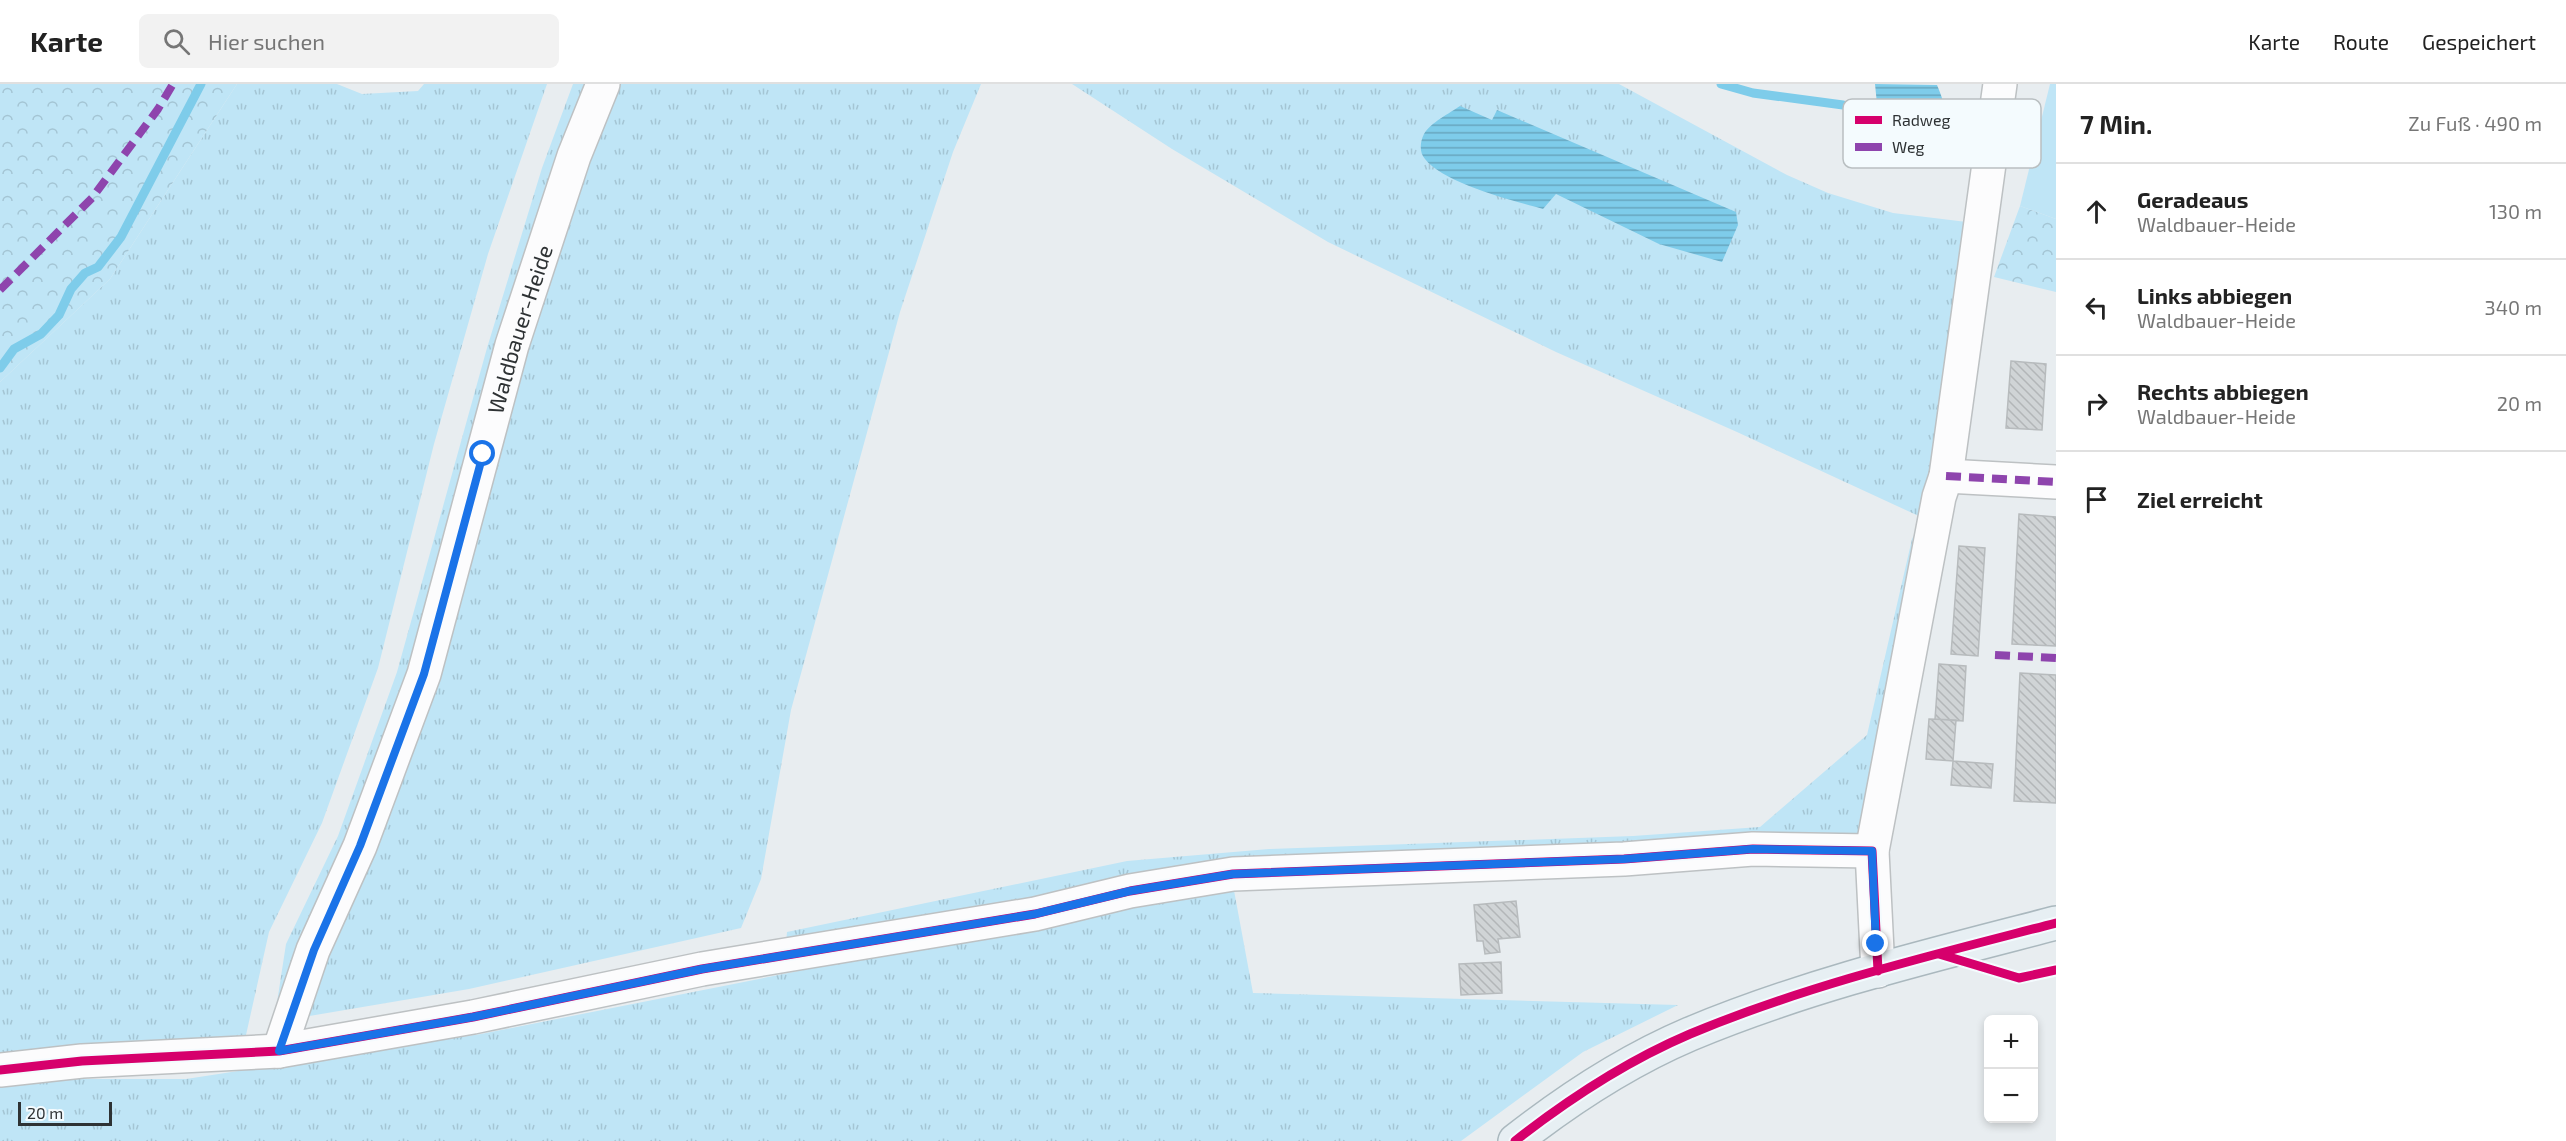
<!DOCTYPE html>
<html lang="de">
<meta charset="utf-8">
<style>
body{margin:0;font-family:"Exo 2",sans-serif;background:#f2f2f2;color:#222}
.controls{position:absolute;right:18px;bottom:18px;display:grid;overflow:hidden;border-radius:9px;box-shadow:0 3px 9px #0003}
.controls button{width:54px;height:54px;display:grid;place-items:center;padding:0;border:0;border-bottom:2px solid #e0e0e0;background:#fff;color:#222;font:30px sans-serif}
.scale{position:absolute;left:18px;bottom:15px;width:94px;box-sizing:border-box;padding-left:6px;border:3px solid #2e3234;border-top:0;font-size:16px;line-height:21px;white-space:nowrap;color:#2e3234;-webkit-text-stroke:4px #f4fbfe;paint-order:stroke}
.stop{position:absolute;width:18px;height:18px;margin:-14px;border:4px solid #1a73e8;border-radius:50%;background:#fff}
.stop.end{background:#1a73e8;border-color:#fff;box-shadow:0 2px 6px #0008}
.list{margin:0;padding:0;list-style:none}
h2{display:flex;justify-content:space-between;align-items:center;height:78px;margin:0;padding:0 24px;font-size:26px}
h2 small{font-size:20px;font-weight:400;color:#767676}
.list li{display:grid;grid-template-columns:39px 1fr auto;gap:18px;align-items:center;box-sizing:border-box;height:96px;padding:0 24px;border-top:2px solid #e0e0e0}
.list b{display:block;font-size:22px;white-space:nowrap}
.list p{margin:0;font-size:20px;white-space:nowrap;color:#767676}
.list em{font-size:20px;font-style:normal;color:#767676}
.icon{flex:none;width:33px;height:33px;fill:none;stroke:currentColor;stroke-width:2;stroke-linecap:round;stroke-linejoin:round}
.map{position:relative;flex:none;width:2056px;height:1057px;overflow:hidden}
header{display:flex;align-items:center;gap:36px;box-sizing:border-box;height:84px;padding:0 30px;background:#fff;border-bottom:2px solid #e0e0e0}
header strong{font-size:28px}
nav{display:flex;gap:33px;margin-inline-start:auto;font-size:21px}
.search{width:420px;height:54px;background:#f2f2f2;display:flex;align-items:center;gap:15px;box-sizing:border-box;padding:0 21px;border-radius:9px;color:#767676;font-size:22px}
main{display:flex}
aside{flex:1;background:#fff}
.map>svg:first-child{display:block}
.grass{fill:url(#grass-tufts)}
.forest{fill:url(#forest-crowns)}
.garden{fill:#bfe5f6}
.water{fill:url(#water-rules)}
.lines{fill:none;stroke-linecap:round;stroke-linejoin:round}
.stream{stroke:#7eccea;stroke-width:9}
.building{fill:url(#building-back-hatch);stroke:#b7bbbd;stroke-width:1.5}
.minor-casing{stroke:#bdc1c3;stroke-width:36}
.major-casing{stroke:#aab8be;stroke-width:36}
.minor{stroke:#fcfcfd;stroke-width:33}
.major{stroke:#e7eff3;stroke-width:33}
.quiet{stroke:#8e44ad;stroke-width:8;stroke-dasharray:15 8;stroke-linecap:butt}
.cycleway-casing{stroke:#f4fbfe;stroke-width:13}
.cycleway{stroke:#d6006c;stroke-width:9}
.route{stroke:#1a73e8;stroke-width:8}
.labels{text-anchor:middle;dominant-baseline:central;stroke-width:4.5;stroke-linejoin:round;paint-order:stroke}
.street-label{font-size:22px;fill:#2e3234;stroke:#f4fbfe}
.key{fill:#f4fbfe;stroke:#b9bfc1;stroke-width:1.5}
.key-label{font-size:16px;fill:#2e3234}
</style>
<header>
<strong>Karte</strong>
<div class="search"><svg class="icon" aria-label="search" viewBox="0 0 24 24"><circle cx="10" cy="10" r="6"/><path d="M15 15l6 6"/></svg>Hier suchen</div>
<nav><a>Karte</a><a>Route</a><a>Gespeichert</a></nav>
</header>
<main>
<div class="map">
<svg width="2056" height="1057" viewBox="0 0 2056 1057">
<defs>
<pattern id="grass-tufts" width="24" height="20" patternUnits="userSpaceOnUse" patternTransform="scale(1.5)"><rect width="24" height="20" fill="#bfe5f6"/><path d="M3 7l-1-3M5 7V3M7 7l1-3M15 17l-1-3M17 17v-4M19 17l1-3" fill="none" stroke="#a4c5d4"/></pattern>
<pattern id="forest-crowns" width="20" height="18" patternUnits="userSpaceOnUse" patternTransform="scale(1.5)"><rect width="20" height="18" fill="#bfe5f6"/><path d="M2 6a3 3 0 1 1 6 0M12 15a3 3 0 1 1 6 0" fill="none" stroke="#a4c5d4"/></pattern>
<pattern id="water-rules" width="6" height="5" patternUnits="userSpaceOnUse" patternTransform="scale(1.5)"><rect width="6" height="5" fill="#7eccea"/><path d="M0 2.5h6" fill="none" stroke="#68a6be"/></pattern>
<pattern id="building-back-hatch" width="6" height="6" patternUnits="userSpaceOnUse" patternTransform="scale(1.5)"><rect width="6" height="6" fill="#d0d4d6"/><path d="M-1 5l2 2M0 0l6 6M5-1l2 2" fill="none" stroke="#b3b6b8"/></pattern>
</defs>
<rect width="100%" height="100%" fill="#e8edf0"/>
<!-- grass -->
<path class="grass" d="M237,0H337L362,10L418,7L424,0H547L488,170L434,360L378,584L322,739L269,848L246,951L0,975V298L110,195Z
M573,0H981L953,68L900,228L791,626L761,795L741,844L469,905L274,938L286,860L338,752L397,588L487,264L542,84Z
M1072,0H1619L1787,91L1828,109L1893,129L1975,139L1923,435L1860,751L1500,773L786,860L787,848L1127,777L1269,765L1633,752L1760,743L1867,651L1912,455L1923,434L1737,348L1556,268L1328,158L1172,65Z
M1233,801L1253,909L1678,921L1583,968L1461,1057H0V995H186L481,950Z"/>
<!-- forest -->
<path class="forest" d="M0,0H237L110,195L0,298Z
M2020,122L2056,135V208L1994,193Z"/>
<!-- garden -->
<path class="garden" d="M2050,0H2056V135L2020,122Z"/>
<!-- water -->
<path class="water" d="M1875,0L1937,1C1943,15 1951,38 1942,53C1931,73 1901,77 1882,70Z
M1460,22L1492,36L1497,26L1736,128L1738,141L1722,178L1659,160L1556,110L1543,125C1514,117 1443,99 1425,75C1419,68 1420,58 1424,50C1430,39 1450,29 1460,22Z"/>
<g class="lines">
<!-- stream -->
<path class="stream" d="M1721,0L1753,9L1843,21
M0,284L14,265L41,250L59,231L71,205L85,189L98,183L121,153L201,0"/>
</g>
<!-- building -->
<path class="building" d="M2011,277L2046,280L2042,346L2006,344Z
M2019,430L2056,433V562L2012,560Z
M1959,462L1985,464L1978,572L1951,570Z
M1939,580L1966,582L1963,637L1935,635Z
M2020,589L2056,591V719L2014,717Z
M1929,635L1956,636L1953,677L1926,675Z
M1953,677L1993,680L1991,704L1951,701Z
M1516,817L1520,853L1498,855L1500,868L1485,870L1483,857H1477L1474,821Z
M1501,878L1502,909L1461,911L1459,880Z"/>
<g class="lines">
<!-- minor casing -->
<g class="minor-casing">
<g id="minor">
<path d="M1946,392L2056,398"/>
<path d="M1878,887L1872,767L1939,413L1946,392L2000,0"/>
<path id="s1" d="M279,967L313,866L360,762L424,590L512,261L574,72L603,0"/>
<path d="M0,986L82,977L279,967L473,933L702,885L1035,830L1130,807L1233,790L1624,775L1753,765L1872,767"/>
</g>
</g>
<!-- major casing -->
<g class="major-casing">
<path id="major" d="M1515,1057C1566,1017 1629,976 1690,950C1807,901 1933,871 2056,839"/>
</g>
<!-- minor -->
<use href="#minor" class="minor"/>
<!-- major -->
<use href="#major" class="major"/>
<!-- quiet -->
<path class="quiet" d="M0,206L92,114L158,25L173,0
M1946,392L2056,398
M1995,571L2056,574"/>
<!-- cycleway casing -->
<g class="cycleway-casing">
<path id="cycleway" d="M1939,870L2019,894L2056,886
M0,986L82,977L279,967L473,933L702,885L1035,830L1130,807L1233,790L1624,775L1753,765L1872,767L1878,887
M1515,1057C1566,1017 1629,976 1690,950C1807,901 1933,871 2056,839"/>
</g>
<!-- cycleway -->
<use href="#cycleway" class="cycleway"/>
</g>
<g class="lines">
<!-- route -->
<path class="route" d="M483,370L424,590L360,762L314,866L279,967L473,933L702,885L1035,830L1130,807L1233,790L1624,775L1753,765L1872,767L1876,860"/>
</g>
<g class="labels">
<!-- street labels -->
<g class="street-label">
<text stroke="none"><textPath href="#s1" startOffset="762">Waldbauer-Heide</textPath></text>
</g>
</g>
<!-- legend -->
<rect x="1843" y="15" width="198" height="69" rx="9" class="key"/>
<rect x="1855" y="32" width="27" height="8" fill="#d6006c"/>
<rect x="1855" y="59" width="27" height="8" fill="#8e44ad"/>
<g class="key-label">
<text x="1892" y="42">Radweg</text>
<text x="1892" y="69">Weg</text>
</g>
</svg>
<div class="controls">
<button>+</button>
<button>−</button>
</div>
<div class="scale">20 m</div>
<div class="stop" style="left:483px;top:370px"></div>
<div class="stop end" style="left:1876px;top:860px"></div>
</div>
<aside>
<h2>7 Min.<small>Zu Fuß · 490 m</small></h2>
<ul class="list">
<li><svg class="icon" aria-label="ahead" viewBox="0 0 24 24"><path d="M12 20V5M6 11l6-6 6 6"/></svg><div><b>Geradeaus</b><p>Waldbauer-Heide</p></div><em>130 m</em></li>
<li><svg class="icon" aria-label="left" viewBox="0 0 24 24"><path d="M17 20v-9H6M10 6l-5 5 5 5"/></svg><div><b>Links abbiegen</b><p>Waldbauer-Heide</p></div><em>340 m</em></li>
<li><svg class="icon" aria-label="right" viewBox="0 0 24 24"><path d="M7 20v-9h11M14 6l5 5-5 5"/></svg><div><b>Rechts abbiegen</b><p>Waldbauer-Heide</p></div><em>20 m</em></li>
<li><svg class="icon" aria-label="arrive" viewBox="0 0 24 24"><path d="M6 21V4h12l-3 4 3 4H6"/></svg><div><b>Ziel erreicht</b></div></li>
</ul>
</aside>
</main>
